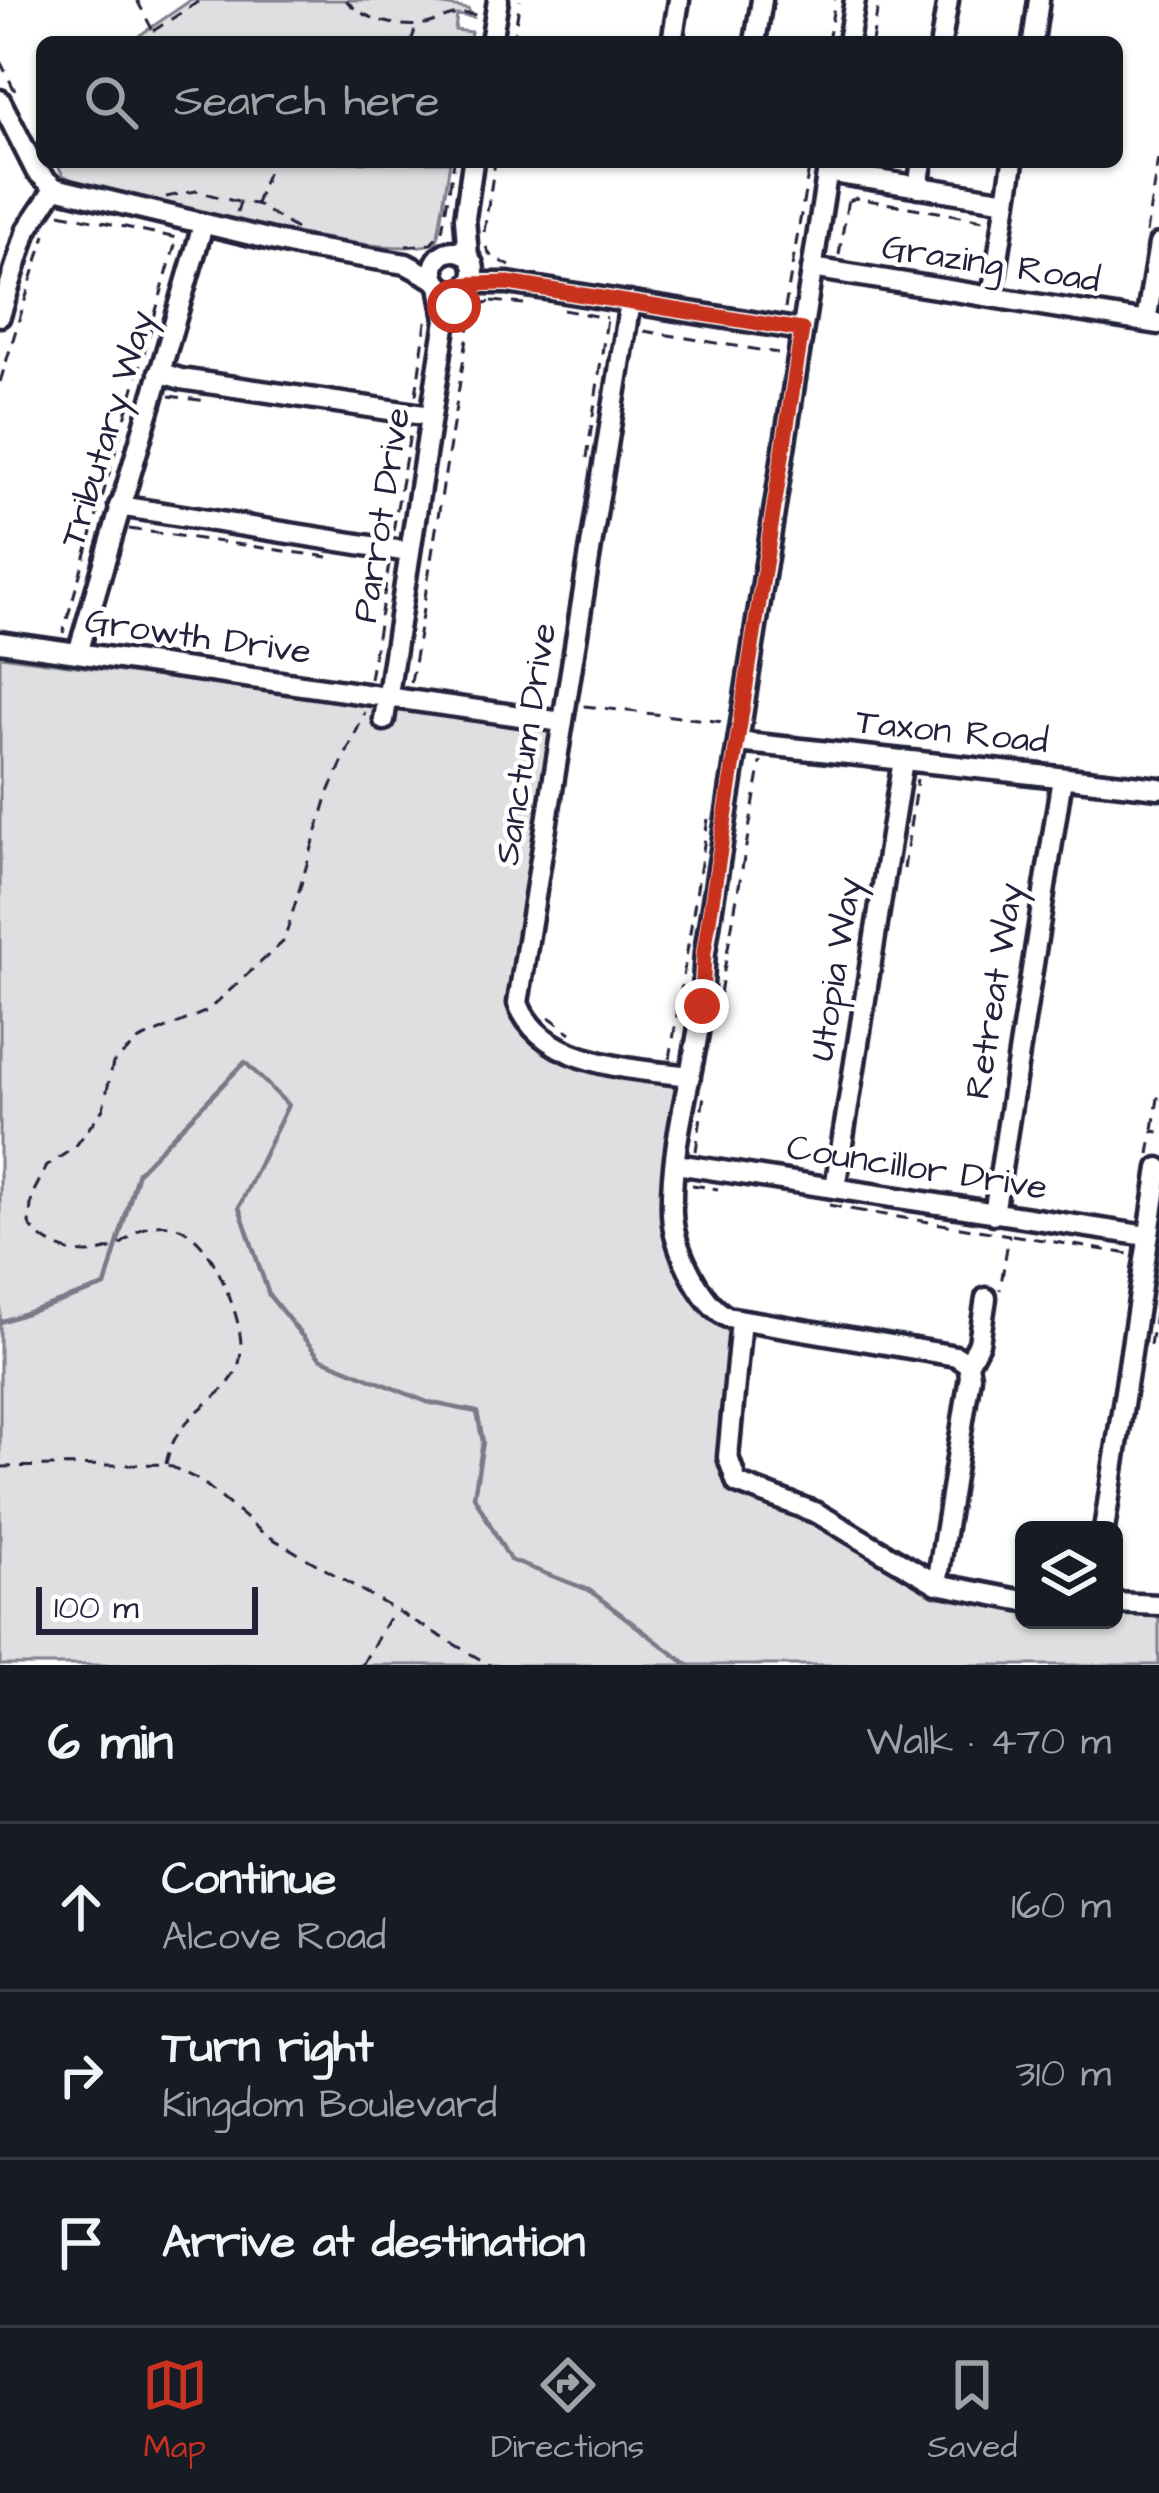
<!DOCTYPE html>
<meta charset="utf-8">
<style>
body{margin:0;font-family:"Architects Daughter",sans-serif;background:#242831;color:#f1f3f6}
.controls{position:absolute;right:36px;bottom:36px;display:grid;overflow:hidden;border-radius:18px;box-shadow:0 3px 9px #0004}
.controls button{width:108px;height:108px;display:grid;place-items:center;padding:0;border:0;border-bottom:3px solid #363941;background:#171b24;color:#f1f3f6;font:60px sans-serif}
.scale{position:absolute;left:36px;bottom:30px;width:222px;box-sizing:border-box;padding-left:12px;border:6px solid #22223b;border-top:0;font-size:33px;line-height:42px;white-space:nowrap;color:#22223b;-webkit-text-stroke:9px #fff;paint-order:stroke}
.stop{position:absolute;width:36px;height:36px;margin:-27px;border:9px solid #c8321e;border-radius:50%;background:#fff}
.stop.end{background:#c8321e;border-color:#fff;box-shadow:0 3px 12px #0008}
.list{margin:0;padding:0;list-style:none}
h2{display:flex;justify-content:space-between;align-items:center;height:156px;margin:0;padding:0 48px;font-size:51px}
h2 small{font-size:39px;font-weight:400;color:#9ea1a6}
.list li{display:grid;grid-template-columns:78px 1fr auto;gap:36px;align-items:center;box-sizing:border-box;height:168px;padding:0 48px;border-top:3px solid #363941}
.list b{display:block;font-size:45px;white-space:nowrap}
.list p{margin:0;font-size:39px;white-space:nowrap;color:#9ea1a6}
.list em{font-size:39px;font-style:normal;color:#9ea1a6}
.icon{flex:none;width:66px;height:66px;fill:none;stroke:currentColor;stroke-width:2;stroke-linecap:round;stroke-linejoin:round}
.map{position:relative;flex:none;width:1159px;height:1665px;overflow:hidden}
.search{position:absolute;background:#171b24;box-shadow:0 3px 9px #0004;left:36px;right:36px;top:36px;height:132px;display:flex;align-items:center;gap:30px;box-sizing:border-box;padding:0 42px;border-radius:18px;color:#9ea1a6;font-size:45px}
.sheet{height:660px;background:#171b24}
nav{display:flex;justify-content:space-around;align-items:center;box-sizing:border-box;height:168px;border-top:3px solid #363941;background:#171b24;font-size:33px;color:#9ea1a6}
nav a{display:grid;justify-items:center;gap:6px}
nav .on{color:#c8321e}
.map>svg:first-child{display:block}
.green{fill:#dfdfe2;stroke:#80808e;stroke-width:3}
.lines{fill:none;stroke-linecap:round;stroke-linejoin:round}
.stream{stroke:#7a7a88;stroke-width:4.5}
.minor-casing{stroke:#22223b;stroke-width:27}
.path{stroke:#22223b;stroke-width:3;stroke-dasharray:12 9;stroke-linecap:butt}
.minor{stroke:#fff;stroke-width:18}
.route{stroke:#c8321e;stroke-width:15}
.labels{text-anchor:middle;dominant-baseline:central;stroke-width:9;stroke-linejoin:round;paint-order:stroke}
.street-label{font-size:36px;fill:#22223b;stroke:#fff}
</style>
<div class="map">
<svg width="1159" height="1665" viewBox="0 0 1159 1665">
<rect width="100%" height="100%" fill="#fff"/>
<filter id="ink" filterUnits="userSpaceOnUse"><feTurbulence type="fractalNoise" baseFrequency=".00833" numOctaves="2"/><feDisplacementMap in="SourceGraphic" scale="24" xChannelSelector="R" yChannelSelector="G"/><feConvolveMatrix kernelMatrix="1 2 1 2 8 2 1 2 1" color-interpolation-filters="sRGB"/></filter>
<g filter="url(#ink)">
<!-- green -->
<path class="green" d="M191,0H412L468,9L473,17L457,15L455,30L471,32L469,42H130Z
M56,162H450L437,242C391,266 139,196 77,182L63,175Z
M0,656L553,729L512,1002L584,1064L680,1078L667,1219L692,1288L736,1323L733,1487L947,1574L1024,1589V1620H1114V1607L1159,1610V1665H0Z"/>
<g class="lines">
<!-- stream -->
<path class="stream" d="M0,1322L105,1286L138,1172L245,1062L288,1105L239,1207L269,1295L320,1358L427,1402L477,1412L483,1442L474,1496L510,1560L589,1590L688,1665"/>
<!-- minor casing -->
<g class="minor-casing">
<path id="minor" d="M491,42L498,0
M672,42L679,0
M755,42L762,0
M848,42L855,0
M941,42L948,0
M1033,42L1039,0
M0,100L36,171L55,188L301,247L406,264L436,280
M829,162L705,952C703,977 703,1003 699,1027C689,1088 670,1151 672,1213C673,1245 699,1302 727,1317L956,1356L968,1364L970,1376L937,1584
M827,172L1007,201
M918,187L922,162
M434 271a20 20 0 1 1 40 0a20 20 0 1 1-40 0Z
M468,257L465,218L473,162
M812,268L1159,324
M469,283H508L802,330
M992,297L1013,162
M630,302L518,1003C541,1066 635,1069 690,1076
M0,316L27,230L55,188
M1146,322L1159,244
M159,372L181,379L430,416
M119,506L409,552
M0,642L562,722
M78,653L203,225
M384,720L446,320L440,285
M738,742L1159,788
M676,1164L1147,1236
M835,1188L903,760
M994,1214L1062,778
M741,1320L728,1457L737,1483L817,1513L937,1584L1024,1601
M968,1364L979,1343L986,1298
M1104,1530L1159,1168
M1114,1603L1159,1605"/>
</g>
<!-- path -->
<path class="path" d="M137,0L153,31L148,42
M346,0C360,18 397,28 420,25C445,21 450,10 478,15
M153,31L201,0
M411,42L416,27
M513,42L520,0
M828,42L835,0
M872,42L879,0
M0,61L15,91
M755,162L806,170
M166,197L196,191L238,202
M847,202L856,198L984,220L987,224
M256,204L271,162
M60,213L177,238L63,633
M237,213L240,202L256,204L296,229
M484,232L495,162
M1146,233L1159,152
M406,246L430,244L442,231L454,162
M486,247L490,255L510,266
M839,255L849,193
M492,301L524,304
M461,307L490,302
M785,308L810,162
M563,310L607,318
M644,331L778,353
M0,382L45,235
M416,395L427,315
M169,396L207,401
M587,458L607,318
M129,529L328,557
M393,531L411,428
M370,679L389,564
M411,683L472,308
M584,706L724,722
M904,869L917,779
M720,993L761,762
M549,1017L571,1033
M670,1059L708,819
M1153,1129L1159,1092
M696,1151L704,1095
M1149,1154L1153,1131L1159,1132
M692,1185L718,1189
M829,1205L855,1210
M855,1210L1009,1235L1000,1290
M1012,1235L1129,1254
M1150,1345L1159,1290
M166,1464C182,1383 276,1409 227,1291C213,1256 188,1210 142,1229C133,1233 127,1241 119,1245C87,1261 49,1252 29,1224L32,1195L47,1166L75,1147L103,1109L113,1063L139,1040L207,1011L284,941L328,794L365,712
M0,1467L166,1464L201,1481L263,1533L490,1665
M1114,1578L1120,1539
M362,1665L393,1611"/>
<!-- minor -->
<use href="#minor" class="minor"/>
</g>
</g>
<g class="lines" filter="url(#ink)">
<!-- route -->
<path class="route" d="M454,306L469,284L508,283L802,330L704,952L702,1006"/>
</g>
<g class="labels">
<!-- street labels -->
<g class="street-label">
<text transform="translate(991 264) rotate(9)">Grazing Road</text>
<text transform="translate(108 429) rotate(-73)">Tributary Way</text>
<text transform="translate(382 515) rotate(-81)">Parrot Drive</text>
<text transform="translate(198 637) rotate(8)">Growth Drive</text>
<text transform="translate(952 732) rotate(6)">Taxon Road</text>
<text transform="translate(526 744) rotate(-81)">Sanctum Drive</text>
<text transform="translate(836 969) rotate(-81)">Utopia Way</text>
<text transform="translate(995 991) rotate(-81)">Retreat Way</text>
<text transform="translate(917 1168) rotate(9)">Councillor Drive</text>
</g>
</g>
</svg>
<div class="controls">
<button><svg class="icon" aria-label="layers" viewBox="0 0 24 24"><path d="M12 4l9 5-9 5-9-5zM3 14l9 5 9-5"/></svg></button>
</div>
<div class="scale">100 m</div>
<div class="stop" style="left:454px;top:306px"></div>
<div class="stop end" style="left:702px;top:1006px"></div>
<div class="search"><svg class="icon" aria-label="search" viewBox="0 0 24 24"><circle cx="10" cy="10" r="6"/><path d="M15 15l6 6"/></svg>Search here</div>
</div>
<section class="sheet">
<h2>6 min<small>Walk · 470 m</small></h2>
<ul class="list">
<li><svg class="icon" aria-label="ahead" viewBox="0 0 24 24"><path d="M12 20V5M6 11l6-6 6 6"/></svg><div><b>Continue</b><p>Alcove Road</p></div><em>160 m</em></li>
<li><svg class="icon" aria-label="right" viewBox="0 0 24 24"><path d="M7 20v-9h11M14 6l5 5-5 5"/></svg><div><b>Turn right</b><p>Kingdom Boulevard</p></div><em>310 m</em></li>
<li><svg class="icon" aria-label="arrive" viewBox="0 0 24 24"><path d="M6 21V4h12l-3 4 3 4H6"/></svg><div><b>Arrive at destination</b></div></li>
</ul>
</section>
<nav>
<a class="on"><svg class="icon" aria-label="map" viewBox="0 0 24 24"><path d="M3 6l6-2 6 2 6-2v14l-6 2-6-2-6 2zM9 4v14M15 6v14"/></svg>Map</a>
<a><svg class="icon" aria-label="directions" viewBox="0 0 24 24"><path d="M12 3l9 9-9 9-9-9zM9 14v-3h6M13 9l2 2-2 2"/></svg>Directions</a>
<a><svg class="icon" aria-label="saved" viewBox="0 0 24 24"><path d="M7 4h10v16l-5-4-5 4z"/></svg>Saved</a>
</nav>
